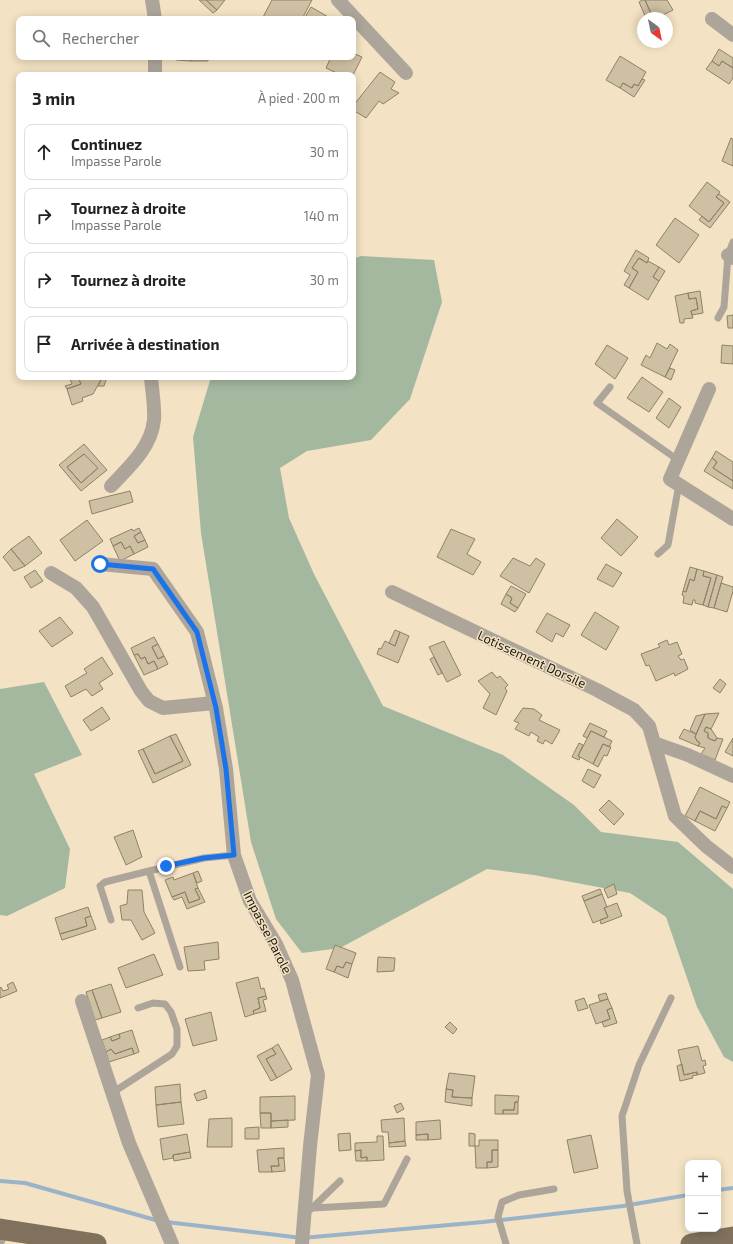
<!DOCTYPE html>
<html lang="fr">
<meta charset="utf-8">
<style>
body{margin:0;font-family:"Exo 2",sans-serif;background:#f2f2f2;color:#222}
.controls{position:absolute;right:12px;bottom:12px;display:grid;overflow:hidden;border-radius:8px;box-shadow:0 2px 10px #0003}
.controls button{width:36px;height:36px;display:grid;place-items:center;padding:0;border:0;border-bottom:1px solid #e0e0e0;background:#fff;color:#222;font:20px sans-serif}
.compass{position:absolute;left:637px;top:12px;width:36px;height:36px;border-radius:50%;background:#fff;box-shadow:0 2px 10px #0003;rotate:147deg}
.stop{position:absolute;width:12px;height:12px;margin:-9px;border:3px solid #1a73e8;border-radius:50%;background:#fff}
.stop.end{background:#1a73e8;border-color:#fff;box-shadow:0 1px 4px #0008}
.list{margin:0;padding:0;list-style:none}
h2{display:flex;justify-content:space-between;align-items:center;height:52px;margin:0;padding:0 16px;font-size:17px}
h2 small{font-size:13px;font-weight:400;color:#767676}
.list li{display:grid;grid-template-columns:26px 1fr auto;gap:12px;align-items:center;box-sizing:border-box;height:56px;margin:0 8px 8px;padding:0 8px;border:1px solid #e0e0e0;border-radius:8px}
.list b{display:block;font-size:15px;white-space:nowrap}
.list p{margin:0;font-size:13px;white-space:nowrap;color:#767676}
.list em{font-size:13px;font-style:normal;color:#767676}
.icon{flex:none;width:22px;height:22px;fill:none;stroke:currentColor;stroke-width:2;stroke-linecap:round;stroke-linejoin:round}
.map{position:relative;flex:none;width:733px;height:1244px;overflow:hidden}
.search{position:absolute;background:#fff;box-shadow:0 2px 10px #0003;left:16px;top:16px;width:340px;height:44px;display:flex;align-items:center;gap:10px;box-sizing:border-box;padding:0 14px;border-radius:8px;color:#767676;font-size:15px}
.panel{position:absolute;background:#fff;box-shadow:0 2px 10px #0003;left:16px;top:72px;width:340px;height:308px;border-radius:8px}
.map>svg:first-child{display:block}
.forest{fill:#a3b89f}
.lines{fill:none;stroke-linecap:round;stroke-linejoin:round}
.stream{stroke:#9bb3c9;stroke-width:4}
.building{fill:#cec0a3;stroke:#918265;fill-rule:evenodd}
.lane{stroke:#ada59a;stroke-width:7}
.street{stroke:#ada59a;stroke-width:14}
.primary{stroke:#7f715c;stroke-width:21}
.route{stroke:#1a73e8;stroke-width:5}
.labels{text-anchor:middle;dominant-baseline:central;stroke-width:3;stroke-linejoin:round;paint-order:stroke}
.street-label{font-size:13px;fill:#201b0f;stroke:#f3e2c3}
</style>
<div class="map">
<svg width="733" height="1244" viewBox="0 0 733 1244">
<rect width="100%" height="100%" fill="#f3e2c3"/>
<!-- forest -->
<path class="forest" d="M361,256L434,260L442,302L410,399L371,440L307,451L280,468L289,518L314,574L383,706L503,755L574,805L601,832L678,842L733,889V1062L724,1057L697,1007L666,917L630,893L534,875L487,869L340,948L302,953L276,919L251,842L201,533L193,437L211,377H353V259Z
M44,682L82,755L34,774L70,849L65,888L7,916L0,915V689Z"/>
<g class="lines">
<!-- stream -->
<path class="stream" d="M0,1181L25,1183L159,1221
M718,1190L733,1188
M166,1222L302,1238L483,1222L623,1206L688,1195"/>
</g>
<!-- building -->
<path class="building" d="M199,0H206L217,10L213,13Z
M206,0H225L217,10Z
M272,0H312L302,19H262Z
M642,0H645L653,18H646L639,2Z
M645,0H667L673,10L657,18H653Z
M311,7L330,18L329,19H304Z
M719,49L733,58V68L722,61L719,66L712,61Z
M353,53L362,57L353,75H341L326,68L331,57H353Z
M620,56L646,72L638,86L634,84L632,88L623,83L620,88L606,80Z
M176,57H191V61L176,60Z
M191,57H208V61H191Z
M712,61L719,66L722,61L733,68V78L729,84L706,69Z
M380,72L395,82L391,89L399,93L383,104L379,101L366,118L353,110V106Z
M642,79L645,80L634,97L620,88L623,83L632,88L634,84L638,86Z
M731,138L733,139V166L722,161Z
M707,182L720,192L716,197L724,203L709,222L689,206Z
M719,194L730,202L710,228L699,220L702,216L709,222L724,203L716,197Z
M675,218L699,235L679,263L656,245Z
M636,250L649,258L647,263L639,258L632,268L638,272L629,288L624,285L630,275L624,271Z
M639,258L647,263L648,261L659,267L653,277L659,281L648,300L629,288L638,272L632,268Z
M659,267L665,271L659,281L653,277Z
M700,291L703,313L692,315L691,311L698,309L696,298L689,299L688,293Z
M688,293L689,299L696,298L698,309L691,311L693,318L684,319V323H680L675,296Z
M733,315V328H728L727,316Z
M657,343L667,349L670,344L678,350L665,377L641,365L646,355L650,358Z
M607,345L628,358L615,379L595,364Z
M722,345L733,346V364L721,363Z
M670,368L675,370L671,380L665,377Z
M69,377H78L81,384L67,389L65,386L72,384Z
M78,377H101L102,378L93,394L82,398L83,401L72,405L67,389L81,384Z
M107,377L104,386H98L102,378Z
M642,377L663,392L649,412L627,398Z
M669,398L681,407L669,428L656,418Z
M84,444L107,470L81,491L59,465ZM84,454L98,468L81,483L67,467Z
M716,451L733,462V481L713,468L717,462L712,458Z
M84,454L98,468L81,483L67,467Z
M712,458L717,462L713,468L733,481V489L704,471Z
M130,491L133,502L92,514L89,501Z
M617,519L638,537L621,556L601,538Z
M87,520L103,541L75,561L60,540Z
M139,528L141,532L134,536L138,543L145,540L148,547L134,554L130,546L125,549L121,542L113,546L110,539L132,529L133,531Z
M451,529L475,539L467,554L481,562L473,575L437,557Z
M141,532L145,540L138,543L134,536Z
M29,536L42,553L25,566L11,549Z
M121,542L125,549L130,546L134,554L120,561L113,546Z
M11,549L25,566L14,571L3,557Z
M513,558L530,566L536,558L545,564L529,593L500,576Z
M606,564L622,573L613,587L597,579Z
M690,567L697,569L694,581L690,579L686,592L683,591Z
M697,569L704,571L703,576L711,578L703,605L695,603V600H693L692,605L683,603L684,596L682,595L683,591L686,592L690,579L694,581Z
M35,570L43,581L31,588L24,577Z
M704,571L717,575L708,607L703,605L711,578L703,576Z
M717,575L723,577L714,608L708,607Z
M721,583L733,587V591L727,612L714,608Z
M511,586L526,594L518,608L510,603L512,598L506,594Z
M506,594L512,598L510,603L518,608L515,612L501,604Z
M595,612L619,627L606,650L581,635Z
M547,613L570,625L563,637L556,633L552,642L536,632Z
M60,617L73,633L52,647L39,631Z
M395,630L400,632L395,646L389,643Z
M400,632L409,636L398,663L377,654L379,648L381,649L385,641L395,646Z
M154,637L158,644L152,647L158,659L164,656L168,664L158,669L154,661L148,664L145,657L141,659L138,654L134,655L131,648Z
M667,640L669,645L677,642L682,654L678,656L681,660L684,659L688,669L675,676L674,673L656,681L649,665L646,666L641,654L660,647L658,644Z
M444,641L461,675L447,682L429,647Z
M158,644L164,656L158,659L152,647Z
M138,654L141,659L145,657L148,664L154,661L158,669L144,675L134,655Z
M102,657L113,674L99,683L103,689L92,696L86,689L71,697L65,686L87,673L84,669Z
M434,657L442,673L438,675L430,659Z
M492,672L497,678L500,676L508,685L505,688L507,691L496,715L483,708L490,694L478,681Z
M720,679L726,684L720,693L713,688Z
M102,707L110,719L91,731L83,720Z
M523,708L534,709L542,715L539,720L560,730L552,744L545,740L543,744L537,741L539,737L531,732L529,736L515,729L519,723L514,721Z
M719,713L711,729L706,727L704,731L708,733V738L710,739L715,741L717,738L723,739L715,760L701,754L705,748L698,746L700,743L697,741L695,737L705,714Z
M705,714L696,734L690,730L696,716Z
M590,723L607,731L604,737L591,731L587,738L583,736Z
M706,727L711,729L717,738L715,741L708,738V733L704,731Z
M684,729L696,734L695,737L697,741L700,743L698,746L679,738Z
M591,731L612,741L609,747L603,744L593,764L578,756Z
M176,734L191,765L153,783L138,751L143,749L155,774L183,761L170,736Z
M170,736L183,761L155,774L143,749Z
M733,738V756L725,752Z
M579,743L583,745L578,756L580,757L579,760L572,757Z
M603,744L611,747L607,756L604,755L598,767L593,764Z
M588,769L601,775L594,788L582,781Z
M700,787L730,802L727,808L722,806L716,819L700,811L695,821L685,816Z
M609,800L624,814L614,825L599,810Z
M722,806L727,808L715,831L695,821L700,811L716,819Z
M133,830L142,857L126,865L114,837Z
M198,871L202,881L197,883L193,873Z
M193,873L198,888L195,889L200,899L189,903L185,892L172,897L165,880L173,877L174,880Z
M614,884L617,894L608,898L604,889Z
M198,888L205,902L187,909L182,897L174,900L172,897L185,892L189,903L200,899L195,889Z
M600,889L602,894L584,901L582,896Z
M128,890H142L144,912L155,933L142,940L131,920H122L120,906L127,904Z
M602,894L607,907L604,908L608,917L593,923L584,901Z
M617,903L622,916L601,924L600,920L608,917L604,908Z
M88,907L91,916L85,918L87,926L60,934L55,918Z
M91,916L96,929L62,940L60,934L87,926L85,918Z
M218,942L219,959L204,961L205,970L188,971L184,947Z
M335,945L356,953L352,964L346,962L343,968L337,966L334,972L326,969Z
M154,954L163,975L126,988L118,968Z
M378,957L395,958L394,971L377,972Z
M346,962L352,964L348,978L334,972L337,966L343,968Z
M258,977L261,989L264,988L266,996L258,998L260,1008L253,1011L254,1014L245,1017L236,983Z
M13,982L17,991L0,998V988L1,987L3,991L9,989L7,985Z
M111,984L121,1012L102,1018L92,990Z
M92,990L102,1018L95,1020L86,992Z
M606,993L608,999L600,1001L598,995Z
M266,996L267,999L263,1000L266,1011L254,1014L253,1011L260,1008L258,998Z
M584,998L588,1008L578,1011L575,1001Z
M608,999L612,1008L607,1010L610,1019L596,1024L589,1005Z
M612,1008L617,1023L604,1027L602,1022L610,1019L607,1010Z
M211,1012L217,1040L193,1046L185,1019Z
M450,1022L457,1029L453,1034L445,1027Z
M132,1030L139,1052L134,1054L132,1048L115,1054L111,1049L106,1052L102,1040L110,1037L112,1041L120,1038L119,1034Z
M119,1034L120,1038L112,1041L110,1037Z
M278,1044L292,1069L277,1078L266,1059L276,1054L272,1048Z
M698,1046L702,1061L705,1060L706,1065L703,1066L705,1073L697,1075V1072L684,1075L678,1050Z
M132,1048L134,1054L109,1062L106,1052L111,1049L115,1054Z
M272,1048L276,1054L266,1059L277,1078L271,1081L257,1056Z
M682,1064L684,1075L697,1072V1075L692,1076L693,1078L680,1081L677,1066Z
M449,1073L475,1076L472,1098L452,1097L453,1090L446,1089Z
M180,1084L181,1102L156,1105L155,1087Z
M446,1089L453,1090L452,1097L472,1098V1106L445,1102Z
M205,1090L207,1098L197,1101L194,1094Z
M495,1095L519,1096L518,1102H515L514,1110H503V1114H495Z
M295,1096V1120L271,1121V1113H260V1097Z
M181,1102L184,1124L158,1127L156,1105Z
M515,1102H518V1114H503V1110H514Z
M401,1103L404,1109L397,1113L394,1106Z
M260,1113H271V1128H261Z
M232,1118V1147H207L209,1119Z
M404,1118L405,1141L389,1143L388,1132H382L381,1120Z
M288,1120V1127L271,1128V1121Z
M440,1120L441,1139L428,1140V1134L416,1135V1122Z
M259,1127V1139H245V1128Z
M350,1133L351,1150L339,1151L338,1134Z
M469,1133L475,1134V1146H469Z
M187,1134L190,1152L173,1155V1158L163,1160L160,1139Z
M428,1134V1140H416V1135Z
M591,1135L598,1168L574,1173L567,1140Z
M377,1136H383L384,1160L367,1161V1157L361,1158V1150L355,1151V1143L377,1142Z
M479,1140H498V1150H492V1162H487V1168H476L475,1146H479Z
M405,1141L406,1146L389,1147V1143Z
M284,1148V1158H278L279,1166H271L272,1172H259L257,1150Z
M361,1150V1158L367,1157V1161H356L355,1151Z
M492,1150H498V1167L487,1168V1162H492Z
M190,1152L191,1158L174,1161L173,1155Z
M278,1158H284L285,1171L272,1172L271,1166H279Z"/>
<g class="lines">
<!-- lane -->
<path class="lane" d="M718,318L724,307L728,255L733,242
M610,387L597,403L678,460
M658,554L668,545L679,484
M111,920L100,886L105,882L149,871
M180,967L149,871L204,858L234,855
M112,1093L172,1054L177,1046V1029L171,1012L165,1004L153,1003L138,1008
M313,1208L384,1204L407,1159
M311,1209L340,1181
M0,1244L6,1232
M506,1244L498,1217L502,1202L519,1195L554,1189
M637,1244L627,1191L622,1116L639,1065L671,998"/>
<!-- street -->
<path class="street" d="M152,0L155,19
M338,0L406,73
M712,19L733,35
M155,75V57
M728,255L733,258
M709,389L670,479L733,519
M111,486C129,467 151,448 154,420C155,406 152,391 151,377
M100,564L153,569L197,632L216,708L226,769L234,855L250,901L276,944L292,980L318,1075L310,1146L302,1244
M51,573L76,588L93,607L141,691L149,701L163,708L214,703
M392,592L597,690L634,710L649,726L675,816L706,846L733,867
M654,743L688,755L733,776
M82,1001L129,1143L172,1244"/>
<!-- primary -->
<path class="primary" d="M0,1229L96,1244
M691,1244L733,1237"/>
</g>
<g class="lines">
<!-- route -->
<path class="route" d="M100,564L153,569L197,632L216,708L226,769L234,855L204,858L166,866"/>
</g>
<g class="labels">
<!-- street labels -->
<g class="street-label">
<text transform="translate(532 659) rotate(25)">Lotissement Dorsile</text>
<text transform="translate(268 932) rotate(63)">Impasse Parole</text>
</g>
</g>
</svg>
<div class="controls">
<button>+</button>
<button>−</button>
</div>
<svg class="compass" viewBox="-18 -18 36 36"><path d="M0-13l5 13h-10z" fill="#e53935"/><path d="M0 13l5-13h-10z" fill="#767676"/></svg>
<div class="stop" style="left:100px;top:564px"></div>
<div class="stop end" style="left:166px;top:866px"></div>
<div class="search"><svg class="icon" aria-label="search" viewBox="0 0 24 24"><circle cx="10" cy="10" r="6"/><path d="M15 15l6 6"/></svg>Rechercher</div>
<section class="panel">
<h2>3 min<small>À pied · 200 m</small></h2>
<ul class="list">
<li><svg class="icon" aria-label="ahead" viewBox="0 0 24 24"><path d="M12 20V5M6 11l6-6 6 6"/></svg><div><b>Continuez</b><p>Impasse Parole</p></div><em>30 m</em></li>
<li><svg class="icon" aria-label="right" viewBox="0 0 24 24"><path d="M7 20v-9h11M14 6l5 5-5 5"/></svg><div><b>Tournez à droite</b><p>Impasse Parole</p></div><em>140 m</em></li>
<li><svg class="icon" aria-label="right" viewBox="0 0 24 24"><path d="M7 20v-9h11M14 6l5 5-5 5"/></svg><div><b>Tournez à droite</b></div><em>30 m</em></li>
<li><svg class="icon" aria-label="arrive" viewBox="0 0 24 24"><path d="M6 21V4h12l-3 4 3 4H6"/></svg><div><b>Arrivée à destination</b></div></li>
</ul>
</section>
</div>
